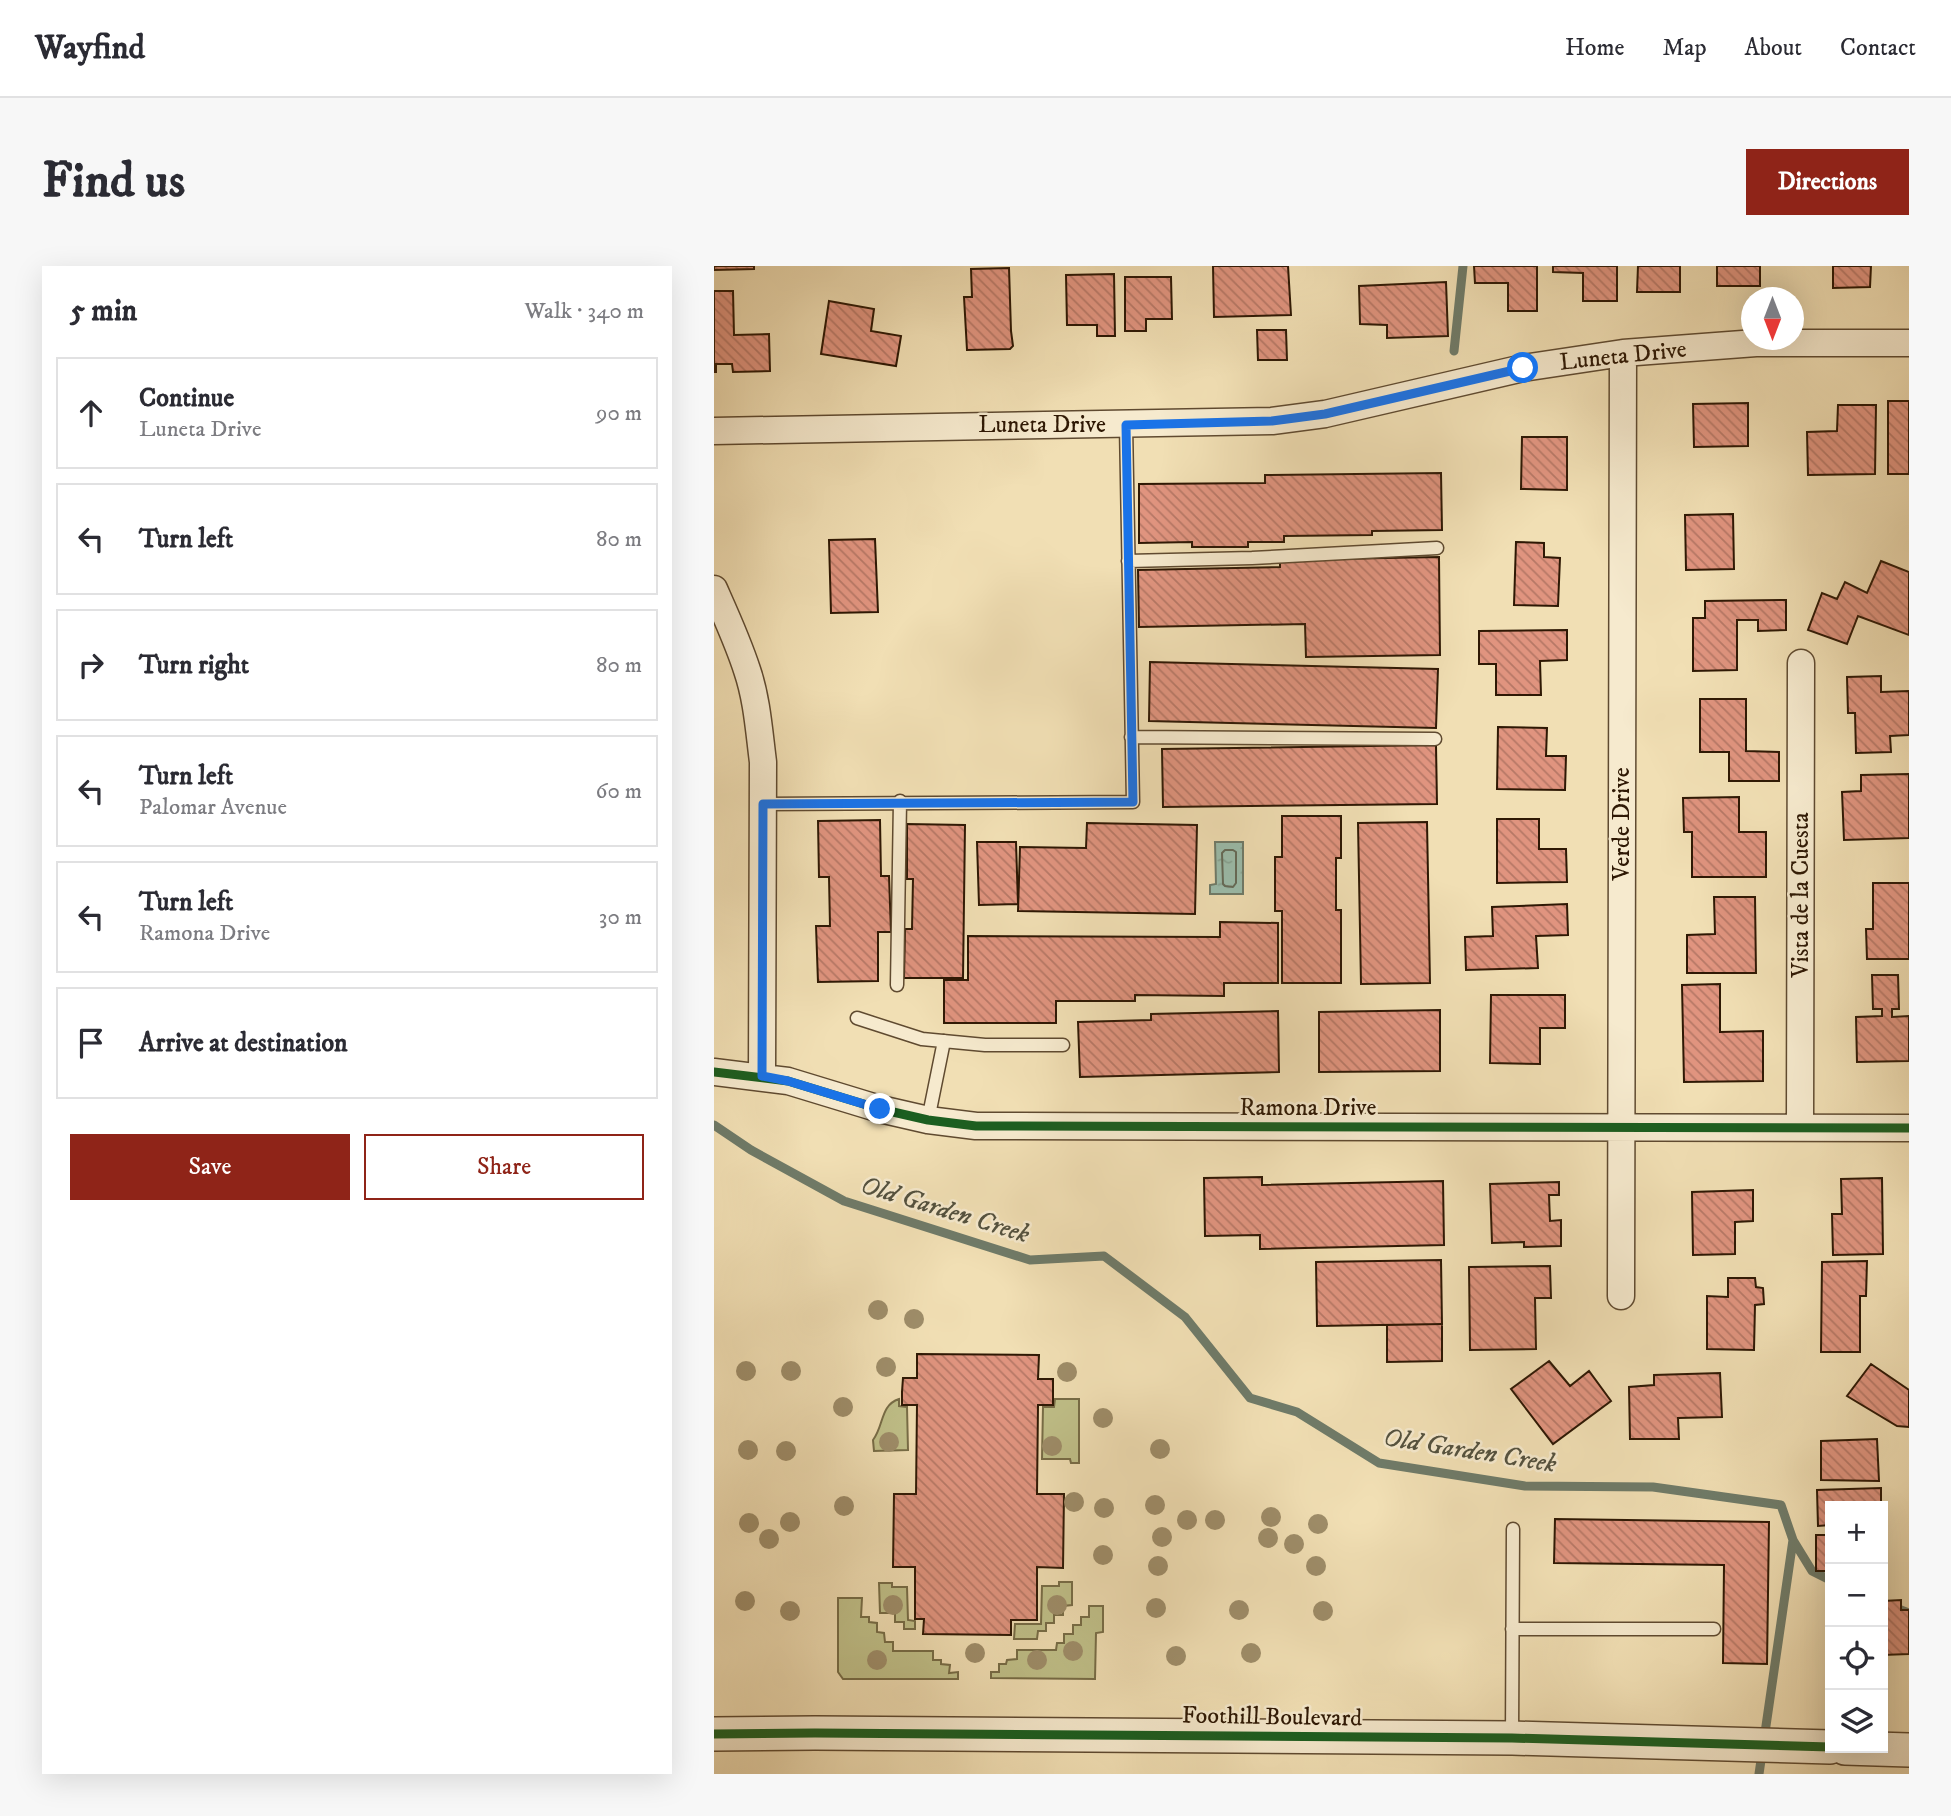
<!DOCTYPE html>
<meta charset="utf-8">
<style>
body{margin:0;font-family:"IM FELL DW Pica",serif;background:#f7f7f7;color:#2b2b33}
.controls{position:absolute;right:21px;bottom:21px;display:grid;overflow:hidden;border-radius:0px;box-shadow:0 7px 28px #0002}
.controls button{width:63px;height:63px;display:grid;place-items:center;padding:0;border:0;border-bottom:2px solid #e1e1e2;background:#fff;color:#2b2b33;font:35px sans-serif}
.compass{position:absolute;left:1027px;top:21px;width:63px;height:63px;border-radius:50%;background:#fff;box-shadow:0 7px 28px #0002;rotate:180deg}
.stop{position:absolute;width:21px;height:21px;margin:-16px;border:5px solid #1a73e8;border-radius:50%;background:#fff}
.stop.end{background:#1a73e8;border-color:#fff;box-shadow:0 2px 7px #0008}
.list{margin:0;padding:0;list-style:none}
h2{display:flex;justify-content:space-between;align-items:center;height:91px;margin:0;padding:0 28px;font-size:30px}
h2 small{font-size:23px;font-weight:400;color:#7c7c81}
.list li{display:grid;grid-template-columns:46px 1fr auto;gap:21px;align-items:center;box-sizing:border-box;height:112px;margin:0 14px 14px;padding:0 14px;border:2px solid #e1e1e2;border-radius:0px}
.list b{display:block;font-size:26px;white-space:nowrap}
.list p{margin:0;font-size:23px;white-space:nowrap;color:#7c7c81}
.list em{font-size:23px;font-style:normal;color:#7c7c81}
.actions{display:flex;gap:14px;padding:21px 28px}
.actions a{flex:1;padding:16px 0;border:2px solid #8f2418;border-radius:0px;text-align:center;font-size:24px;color:#8f2418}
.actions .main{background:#8f2418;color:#fff}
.icon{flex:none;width:38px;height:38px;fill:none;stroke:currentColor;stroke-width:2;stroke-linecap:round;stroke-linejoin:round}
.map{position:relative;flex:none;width:1195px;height:1508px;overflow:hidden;border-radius:0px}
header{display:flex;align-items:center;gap:42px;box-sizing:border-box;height:98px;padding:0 35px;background:#fff;border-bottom:2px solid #e1e1e2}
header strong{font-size:33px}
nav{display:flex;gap:38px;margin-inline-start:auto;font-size:24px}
.intro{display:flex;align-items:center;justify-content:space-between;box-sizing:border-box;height:168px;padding:0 42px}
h1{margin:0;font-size:49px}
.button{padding:18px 32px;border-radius:0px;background:#8f2418;color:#fff;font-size:24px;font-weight:700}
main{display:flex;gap:42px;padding:0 42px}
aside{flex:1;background:#fff;border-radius:0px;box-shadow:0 7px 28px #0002}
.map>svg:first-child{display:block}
.grass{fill:#c0c089;stroke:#776c46;stroke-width:2}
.water{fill:url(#water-ripples);stroke:#6f7b69;stroke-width:2}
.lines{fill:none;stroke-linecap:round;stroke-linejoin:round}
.shore{stroke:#646a58;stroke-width:2}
.stream{stroke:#6f7b69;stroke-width:9}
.building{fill:url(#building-back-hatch);stroke:#2e1804;stroke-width:2}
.service-casing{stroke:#5f4a30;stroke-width:15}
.minor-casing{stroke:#5f4a30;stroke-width:29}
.tertiary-casing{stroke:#5f4a30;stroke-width:36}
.service{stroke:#f6eace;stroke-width:12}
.minor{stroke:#f6eace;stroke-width:26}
.tertiary{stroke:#f6eace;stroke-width:33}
.cycleway-casing{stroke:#f6eace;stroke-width:13}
.cycleway{stroke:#1b5e20;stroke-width:9}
.tree{fill:#9e8d69}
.route{stroke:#1a73e8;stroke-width:9}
.labels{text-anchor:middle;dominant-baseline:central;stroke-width:5;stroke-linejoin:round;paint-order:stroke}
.street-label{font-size:24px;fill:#2e1804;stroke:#f6eace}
.water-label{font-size:26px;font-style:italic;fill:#54523f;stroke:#f6eace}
</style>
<header>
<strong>Wayfind</strong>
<nav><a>Home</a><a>Map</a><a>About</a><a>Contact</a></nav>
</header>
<div class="intro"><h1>Find us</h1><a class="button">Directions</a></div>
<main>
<aside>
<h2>5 min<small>Walk · 340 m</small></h2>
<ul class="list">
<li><svg class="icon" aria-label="ahead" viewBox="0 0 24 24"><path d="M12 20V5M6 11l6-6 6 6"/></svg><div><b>Continue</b><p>Luneta Drive</p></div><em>90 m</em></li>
<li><svg class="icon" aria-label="left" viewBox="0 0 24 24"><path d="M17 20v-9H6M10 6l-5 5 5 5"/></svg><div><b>Turn left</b></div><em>80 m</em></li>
<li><svg class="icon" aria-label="right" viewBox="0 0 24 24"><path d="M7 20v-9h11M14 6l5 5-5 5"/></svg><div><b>Turn right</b></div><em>80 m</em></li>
<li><svg class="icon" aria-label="left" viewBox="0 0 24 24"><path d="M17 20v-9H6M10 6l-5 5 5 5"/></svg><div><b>Turn left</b><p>Palomar Avenue</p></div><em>60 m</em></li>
<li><svg class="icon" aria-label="left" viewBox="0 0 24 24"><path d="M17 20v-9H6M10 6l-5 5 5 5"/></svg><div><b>Turn left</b><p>Ramona Drive</p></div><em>30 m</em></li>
<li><svg class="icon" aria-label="arrive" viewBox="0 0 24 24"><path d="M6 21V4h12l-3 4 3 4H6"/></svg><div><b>Arrive at destination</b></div></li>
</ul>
<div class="actions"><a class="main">Save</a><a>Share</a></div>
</aside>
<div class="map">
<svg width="1195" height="1508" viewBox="0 0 1195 1508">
<defs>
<pattern id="water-ripples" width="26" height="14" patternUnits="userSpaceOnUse" patternTransform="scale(1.75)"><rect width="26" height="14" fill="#9bbdac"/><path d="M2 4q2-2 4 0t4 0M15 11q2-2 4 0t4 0" fill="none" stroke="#86a292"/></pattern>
<pattern id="building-back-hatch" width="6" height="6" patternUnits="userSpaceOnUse" patternTransform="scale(1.75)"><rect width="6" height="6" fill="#e0947f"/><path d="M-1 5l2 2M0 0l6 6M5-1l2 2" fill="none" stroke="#b67866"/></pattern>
</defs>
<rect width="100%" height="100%" fill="#f1dfb4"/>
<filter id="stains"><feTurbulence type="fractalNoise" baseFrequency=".00286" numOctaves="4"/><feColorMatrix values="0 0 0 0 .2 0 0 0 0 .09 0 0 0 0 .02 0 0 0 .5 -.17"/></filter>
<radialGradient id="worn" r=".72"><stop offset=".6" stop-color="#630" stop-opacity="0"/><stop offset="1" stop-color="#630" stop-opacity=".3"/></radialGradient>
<!-- grass -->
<path class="grass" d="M185,1133V1140L193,1141L194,1184L160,1185L159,1174C170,1160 166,1139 185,1133Z
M341,1133H365V1197H357L356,1193H328L329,1141H340Z
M345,1316H358V1339L349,1340V1349H340V1357H332V1365H324L323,1373H300L301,1358H327L328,1320H345Z
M165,1317H178V1321H193L194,1354L201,1355V1363H190V1356H181V1347H166Z
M148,1332L147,1351H155V1356L163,1357V1366L170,1367L171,1376H179V1385H219V1394H227V1398L236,1399L235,1407L244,1406V1413H129L124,1406V1332Z
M375,1340H389V1366L382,1367L381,1413L277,1412V1406H285V1398H292L293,1394L303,1393V1384H342L343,1377H350V1368H359V1359H367V1351H375Z"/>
<!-- water -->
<path class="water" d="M501,576H529V628H496V619L502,618Z"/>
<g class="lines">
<!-- shore -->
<path class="shore" d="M511,584H519L522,586V617L519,621L511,620L509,618L508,587Z"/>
<!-- stream -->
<path class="stream" d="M740,85L749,0
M0,859L37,884L130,935L316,994L390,990L471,1051L536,1132L583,1146L665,1197L811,1220L939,1221L1067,1239L1079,1274L1098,1305L1116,1314
M1169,1337L1195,1347
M1045,1508L1079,1274"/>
</g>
<!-- building -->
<path class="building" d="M0,0H40V3L0,4Z
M499,0H574L577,49L500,51Z
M760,0H823V45H794V17H761Z
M839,0H903V35H869V7L839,6Z
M924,0H966V26H923Z
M1003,0H1046V20H1003Z
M1119,0H1157L1156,21L1119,22Z
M295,2L297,65L299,80L296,83L253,84L250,31H258L257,3Z
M400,8L401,70H383V59H353L352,9Z
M411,11H457L458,53H432V65H411Z
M732,16L734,70L673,72V59L646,58L645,20Z
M0,25H19L20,69L55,68L56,105L19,106L18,98H2V106H0Z
M115,35L160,43L157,65L187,70L182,100L107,88Z
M543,64H572L573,94H544Z
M1174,135H1195V208H1174Z
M1034,137V180L980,181L979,138Z
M1124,139H1162L1161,208L1094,209L1093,166L1123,165Z
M808,171H853V224L807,223Z
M727,207L728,264L658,265V269L570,270V276H534V281H478V276L425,277V218L551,217V209Z
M1019,248L1020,303L972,304L971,249Z
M161,273L164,346L117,347L115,274Z
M802,276L830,277V291L846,292L844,340L800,339Z
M725,291L726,389L592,391L591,358L425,361L424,304L566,301V294Z
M1167,295L1195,306V369L1144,350L1133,378L1094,364L1108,327L1123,333L1131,316L1153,327Z
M1072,334V364L1044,365V354H1023V404L979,405V352H991V335Z
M853,364V394L826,395L827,429H782V398H765V365Z
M436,396L724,403L722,462L435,455Z
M1167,410V426L1195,425V469L1176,470L1177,486L1142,487L1141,447H1134L1133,411Z
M986,433H1032V485L1065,486V515H1015V486H986Z
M784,461L833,462L832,490H852L851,524L783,523Z
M722,479L723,538L449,541L448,483Z
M1195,508V572L1130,574L1128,526L1147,525V509Z
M1025,531V566H1052V611H978V566H970L969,532Z
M568,550H627V592H622V644H627V717H568V645H561V591H568Z
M783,553H825V583H852L853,616L783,617Z
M166,554L167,610H175L177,666H164V715L104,716L102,660H116L115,611H105L104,555Z
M713,556L716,717L647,718L644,557Z
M373,557L483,559L481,648L304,645L306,581L372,582Z
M193,558L251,559L249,712H190L191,663H198L199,613H193Z
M263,576H302L304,638L265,639Z
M1159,617H1195V693H1153L1152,663H1159Z
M1000,631H1041L1042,707H973V669L1001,668Z
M853,638L854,669L822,670L824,702L752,704L751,671L779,670L778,641Z
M506,656L564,657V717H510V730L421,729V735H342V757H230V714H254V670L506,671Z
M1158,709H1184L1185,743H1178V751L1195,750V795L1143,796L1142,751L1168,750V743H1159Z
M1006,718V766L1049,765V815L970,816L968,719Z
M777,729H851V762H826V798L776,797Z
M726,744V805L605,806V746Z
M564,745L565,806L366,811L364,756L437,754V748Z
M548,911V919L729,915L730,979L546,983V969L491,970L490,912Z
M1168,912L1169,988L1119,989L1118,948H1128L1127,913Z
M845,916V929H835L836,955L847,954V980L810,981V976L778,977L776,918Z
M1039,924V955L1021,956V988L979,989L978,926Z
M727,994L728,1058L603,1060L602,996Z
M1153,995L1152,1030H1146V1086H1107L1108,996Z
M836,1000L837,1032H821L822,1083L756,1084L755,1001Z
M1014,1012H1041L1042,1021L1049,1022L1050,1038L1041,1039L1040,1084L993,1083V1030L1014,1031Z
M728,1058V1095L673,1096V1059Z
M203,1088L325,1089L324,1113H339V1139H324L323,1228H350L349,1302L323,1301V1354H297V1369L209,1368L210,1353H201V1301H179L180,1228H202L203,1139H188V1126L189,1112H203Z
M835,1095L856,1120L875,1105L897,1135L839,1178L797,1123Z
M1157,1098L1195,1124V1161L1183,1160L1133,1130Z
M1006,1107L1008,1151L964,1152L965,1173H916L915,1121L940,1119V1109Z
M1163,1173L1165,1215L1107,1214V1175Z
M1167,1222V1240H1116V1259L1104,1260L1103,1224Z
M841,1253L1055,1256L1053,1398L1009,1397L1010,1299L840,1297Z
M1102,1269H1116V1305H1102Z
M1187,1334V1344H1195V1388L1169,1389V1335Z"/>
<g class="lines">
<!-- service casing -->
<g class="service-casing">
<path id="service" d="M414,295L538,292L723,282
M417,471L721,473
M49,538L419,536L412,159
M183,719L186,535
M143,752L208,773L271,779H349
M214,854L230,775
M798,1363H1000
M798,1472L799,1263"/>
</g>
<!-- minor casing -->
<g class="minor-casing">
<path id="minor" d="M0,165L558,155L611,148L809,102L909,87L1042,77H1195
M0,323C12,350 24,376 33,404C43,433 45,465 49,496L48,810
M0,806L74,815L166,843L214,854L262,860L1195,862
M1086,862L1087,397
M907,1030L909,87"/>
</g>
<!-- tertiary casing -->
<g class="tertiary-casing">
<path id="tertiary" d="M0,1468L101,1467L798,1472L1116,1481
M1131,1482L1195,1484"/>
</g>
<!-- service -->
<use href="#service" class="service"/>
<!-- minor -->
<use href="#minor" class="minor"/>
<!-- tertiary -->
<use href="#tertiary" class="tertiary"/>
<!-- cycleway casing -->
<g class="cycleway-casing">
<path id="cycleway" d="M0,806L74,815L166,843L214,854L262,860L1195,862
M0,1468L101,1467L798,1472L1116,1481"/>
</g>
<!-- cycleway -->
<use href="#cycleway" class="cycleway"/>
</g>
<!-- trees -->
<g class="tree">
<circle cx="164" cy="1044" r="10"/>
<circle cx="200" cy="1053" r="10"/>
<circle cx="172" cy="1101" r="10"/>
<circle cx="32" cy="1105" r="10"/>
<circle cx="77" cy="1105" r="10"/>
<circle cx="353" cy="1106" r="10"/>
<circle cx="129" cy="1141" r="10"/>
<circle cx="389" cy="1152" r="10"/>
<circle cx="175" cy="1176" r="10"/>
<circle cx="338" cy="1180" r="10"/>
<circle cx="446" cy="1183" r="10"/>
<circle cx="34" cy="1184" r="10"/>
<circle cx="72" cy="1185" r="10"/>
<circle cx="360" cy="1236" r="10"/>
<circle cx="441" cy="1239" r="10"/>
<circle cx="130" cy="1240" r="10"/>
<circle cx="390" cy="1242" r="10"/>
<circle cx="557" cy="1251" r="10"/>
<circle cx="473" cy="1254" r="10"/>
<circle cx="501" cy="1254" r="10"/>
<circle cx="76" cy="1256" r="10"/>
<circle cx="35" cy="1257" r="10"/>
<circle cx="604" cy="1258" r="10"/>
<circle cx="448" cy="1271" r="10"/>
<circle cx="554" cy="1272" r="10"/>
<circle cx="55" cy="1273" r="10"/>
<circle cx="580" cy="1278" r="10"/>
<circle cx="389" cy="1289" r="10"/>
<circle cx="444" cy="1300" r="10"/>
<circle cx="602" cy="1300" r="10"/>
<circle cx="31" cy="1335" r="10"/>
<circle cx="179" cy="1339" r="10"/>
<circle cx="343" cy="1339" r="10"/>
<circle cx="442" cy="1342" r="10"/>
<circle cx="525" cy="1344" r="10"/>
<circle cx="76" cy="1345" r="10"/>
<circle cx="609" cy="1345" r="10"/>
<circle cx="359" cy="1385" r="10"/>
<circle cx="261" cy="1387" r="10"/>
<circle cx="537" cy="1387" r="10"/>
<circle cx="462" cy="1390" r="10"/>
<circle cx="163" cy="1394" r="10"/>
<circle cx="323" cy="1394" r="10"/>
</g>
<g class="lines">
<!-- route -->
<path class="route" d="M166,843L74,815L48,810L49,538L419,536L412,159L558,155L611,148L809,102"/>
</g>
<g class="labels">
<!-- street labels -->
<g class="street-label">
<text transform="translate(909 90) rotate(-6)">Luneta Drive</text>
<text x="328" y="159">Luneta Drive</text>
<text transform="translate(908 558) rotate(-90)">Verde Drive</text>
<text transform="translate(1087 629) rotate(-90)">Vista de la Cuesta</text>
<text x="594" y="842">Ramona Drive</text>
<text transform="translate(558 1451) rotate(1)">Foothill Boulevard</text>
</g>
<!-- water labels -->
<g class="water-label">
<text transform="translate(231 944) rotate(17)">Old Garden Creek</text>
<text transform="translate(756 1185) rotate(9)">Old Garden Creek</text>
</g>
</g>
<rect width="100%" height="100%" filter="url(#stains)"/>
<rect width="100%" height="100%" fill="url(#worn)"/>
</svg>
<div class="controls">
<button>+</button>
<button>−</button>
<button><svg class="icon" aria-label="locate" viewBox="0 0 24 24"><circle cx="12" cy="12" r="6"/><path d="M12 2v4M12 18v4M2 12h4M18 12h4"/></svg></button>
<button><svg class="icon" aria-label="layers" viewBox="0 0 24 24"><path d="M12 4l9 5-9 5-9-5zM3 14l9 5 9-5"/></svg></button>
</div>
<svg class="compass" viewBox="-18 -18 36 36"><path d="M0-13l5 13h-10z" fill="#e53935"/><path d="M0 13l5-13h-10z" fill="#7c7c81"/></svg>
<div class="stop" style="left:809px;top:102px"></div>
<div class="stop end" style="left:166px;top:843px"></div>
</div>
</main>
